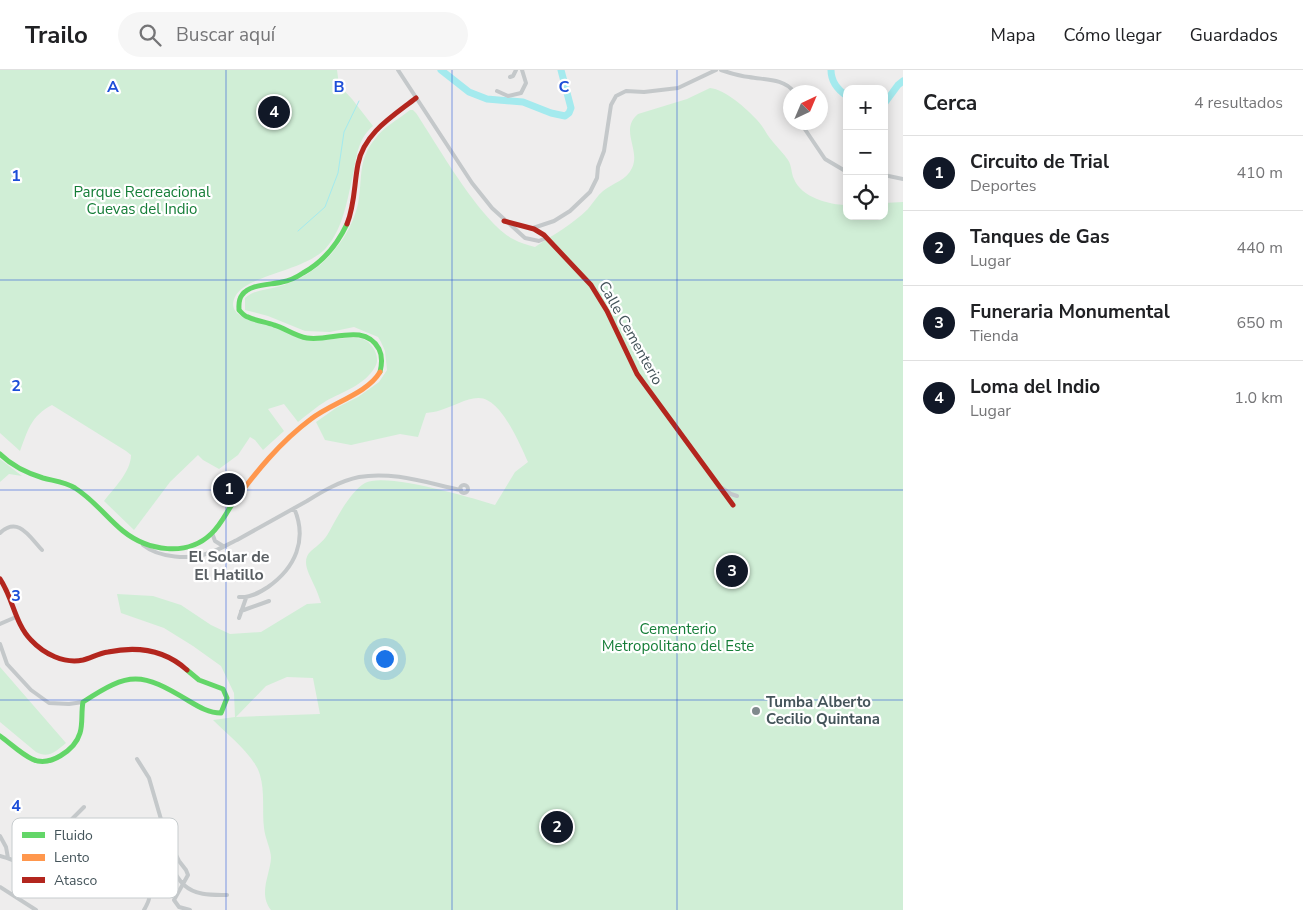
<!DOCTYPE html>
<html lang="es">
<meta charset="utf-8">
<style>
body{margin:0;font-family:"Nunito Sans",sans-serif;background:#f6f6f6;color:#202124}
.controls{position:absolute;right:15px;top:15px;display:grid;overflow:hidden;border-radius:10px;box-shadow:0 2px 12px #0003}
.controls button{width:45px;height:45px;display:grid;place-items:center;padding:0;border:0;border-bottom:1px solid #e0e0e0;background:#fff;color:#202124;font:25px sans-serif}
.compass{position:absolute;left:783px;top:15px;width:45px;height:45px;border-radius:50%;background:#fff;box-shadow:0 2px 12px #0003;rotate:44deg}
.you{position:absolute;left:384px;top:588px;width:18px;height:18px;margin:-12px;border:4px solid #fff;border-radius:50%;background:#1a73e8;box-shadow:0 0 0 8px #1a73e833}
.badge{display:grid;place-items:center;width:32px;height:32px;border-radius:50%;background:#111827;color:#fff;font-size:16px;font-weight:700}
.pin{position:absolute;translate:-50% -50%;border:2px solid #fff;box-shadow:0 1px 5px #0006}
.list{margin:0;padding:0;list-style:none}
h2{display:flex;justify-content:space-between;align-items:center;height:65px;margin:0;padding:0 20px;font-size:21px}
h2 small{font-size:16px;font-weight:400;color:#757577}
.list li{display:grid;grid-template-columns:32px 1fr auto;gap:15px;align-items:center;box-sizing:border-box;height:75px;padding:0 20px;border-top:1px solid #e0e0e0}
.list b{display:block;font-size:19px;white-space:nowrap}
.list p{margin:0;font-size:16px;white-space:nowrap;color:#757577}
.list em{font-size:16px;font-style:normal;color:#757577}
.icon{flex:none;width:28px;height:28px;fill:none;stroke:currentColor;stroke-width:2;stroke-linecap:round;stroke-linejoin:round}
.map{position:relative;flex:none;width:903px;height:840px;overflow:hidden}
header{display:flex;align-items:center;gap:30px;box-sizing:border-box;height:70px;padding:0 25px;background:#fff;border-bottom:1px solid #e0e0e0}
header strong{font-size:24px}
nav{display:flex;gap:28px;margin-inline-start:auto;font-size:18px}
.search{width:350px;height:45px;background:#f6f6f6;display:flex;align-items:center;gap:12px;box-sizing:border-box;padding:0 18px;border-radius:28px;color:#757577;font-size:19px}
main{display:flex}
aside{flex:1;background:#fff}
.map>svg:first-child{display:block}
.green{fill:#d0eed6;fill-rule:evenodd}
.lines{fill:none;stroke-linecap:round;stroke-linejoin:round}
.stream{stroke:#a4eaee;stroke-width:1}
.river{stroke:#a4eaee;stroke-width:7}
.street{stroke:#c4c8ca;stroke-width:4}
.fast{stroke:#63d668;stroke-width:5}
.slow{stroke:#ff974d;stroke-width:5}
.jam{stroke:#b3261e;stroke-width:5}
.grid{fill:none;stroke:#1d4ed8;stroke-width:1;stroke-opacity:0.55}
.poi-dot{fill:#808a8d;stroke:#fff;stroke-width:2}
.labels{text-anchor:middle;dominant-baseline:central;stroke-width:4.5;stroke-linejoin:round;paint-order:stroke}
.park-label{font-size:15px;fill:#147d37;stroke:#fff}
.street-label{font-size:15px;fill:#44545a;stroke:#fff}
.poi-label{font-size:15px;font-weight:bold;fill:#44545a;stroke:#fff;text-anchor:start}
.neighbourhood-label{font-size:16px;font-weight:bold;fill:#595e62;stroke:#fff}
.key{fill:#fff;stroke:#c7ccce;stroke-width:1}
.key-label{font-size:14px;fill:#44545a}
.grid-label{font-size:16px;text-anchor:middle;font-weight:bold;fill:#1d4ed8;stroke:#fff;stroke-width:4.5;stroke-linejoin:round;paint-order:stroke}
</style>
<header>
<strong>Trailo</strong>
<div class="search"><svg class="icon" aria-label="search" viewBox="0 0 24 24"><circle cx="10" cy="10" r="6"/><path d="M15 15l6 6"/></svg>Buscar aquí</div>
<nav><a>Mapa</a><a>Cómo llegar</a><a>Guardados</a></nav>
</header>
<main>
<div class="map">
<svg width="903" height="840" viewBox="0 0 903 840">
<rect width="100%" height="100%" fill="#eeeded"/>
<!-- green -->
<path class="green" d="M0,0H337L339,15L352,29L373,56C359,68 357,83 354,100C348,126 344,158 326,178C305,201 248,205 236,225C222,249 262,252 275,257C289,262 294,269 310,270C324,271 353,266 363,269C373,273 381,288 375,297C365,315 342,322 326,331C316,337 307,345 298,352L284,334L268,339L284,361L263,380L255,370L250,367L238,385L219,399L203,390L198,385L170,412L134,460L104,431C113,419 131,402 131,385L126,381L52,335C31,346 28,360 20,381L0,363Z
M710,18C725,19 747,39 757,50C764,57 767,66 773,72C778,78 784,84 788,90C792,96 791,103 794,109C801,127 829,135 847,135V146H884V133L903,132V840H271C258,824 270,805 271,788C271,779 265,768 264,758C262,741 265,722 260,705C255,686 227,664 213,650L235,647L234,623L221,596L193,576L164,558L121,543L117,524L153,526L181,535L211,555L230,564L261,562L307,534L321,533C319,527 317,521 314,515C310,505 300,491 311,481C318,475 325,470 329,462C337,447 351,421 365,413C386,402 472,428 495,435L515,402L528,392C520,375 501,327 478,328C466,328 452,337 441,340C436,342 431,342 426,343L418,367L400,364L351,375L325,370L316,352L336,338L358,327L379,312L387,300L385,281L381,272L378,267L354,257L330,262L305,261L268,246L245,240V228C254,220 266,220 277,217C300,211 322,197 336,178C347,165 354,150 358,134C363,109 357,91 375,69C383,57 399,49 410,40H413L416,43C438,76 480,151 513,169C520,173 528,175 535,177C553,165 573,154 588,139C593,133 597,126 603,121C613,113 627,110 632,98C641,80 619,60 638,44L687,29ZM287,607L313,608L320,644L236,647L266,616Z
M0,389L22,406L9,404L0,412Z
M0,597L66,673C56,681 49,689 36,682L0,652Z"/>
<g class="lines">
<!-- stream -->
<path class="stream" d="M298,161L325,137L338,103L344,62L359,31"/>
<!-- river -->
<path class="river" d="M441,0L469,22L487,29L523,32L551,43L565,46L569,43L571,38L561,0
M831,0C831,11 838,20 847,26
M884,34L898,15L903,11"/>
<!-- street -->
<path class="street" d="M398,0L472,113L492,138L525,168L539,171L546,168
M721,0C730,3 739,6 749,7C764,10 784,8 794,22
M510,7L513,6L516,0
M497,21L508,26L521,23L526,13L522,0
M800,52L825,89L847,102
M884,105L903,109
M533,158L554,151L570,141L590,122L597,108L598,97L604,81L611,35L616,26L626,21L644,22L678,18L716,0
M460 419a4 4 0 1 1 8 0a4 4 0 1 1-8 0Z
M722,418L731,424L737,426
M0,463C18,446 29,466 42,480
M212,463L215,471L223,476
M143,475C159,488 190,490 209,483C219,480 228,474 237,470C260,457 284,444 307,431C323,421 340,411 359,407C393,401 427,413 461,420
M239,527C250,528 259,523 268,517C295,498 308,470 294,438
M241,541L269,531
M239,548L246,528
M0,554L16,547
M0,574L7,594L31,620L49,633L69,634L83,632
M137,689L149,708L165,763L179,791L186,800L188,805L174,830L179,837L190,840
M84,737L70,751L46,760L44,764V771C59,788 84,762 96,765C110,768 118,795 125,805C130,813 142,809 147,818C152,826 148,833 144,840
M0,766L6,777L8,788
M0,786C15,790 29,798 44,796C64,795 78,778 96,772C104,769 132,762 141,763C162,766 169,802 184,815C196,826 212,825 227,825
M0,817L36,840"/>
<!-- fast -->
<path class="fast" d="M347,154C337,175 323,192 303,203C297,207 289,211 282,212C270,215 250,214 242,225C238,230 239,235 239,240C242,243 244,246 248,247C256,251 266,252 274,255C285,258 295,266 307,268C331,272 364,252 379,279C383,287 382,294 380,302
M0,384C12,396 27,403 43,408C54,411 65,412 75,418C94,430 107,448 123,461C148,481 187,487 211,464C221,455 226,443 233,433
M0,666C10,673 21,684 32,689C49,698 75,680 80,663C83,654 81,642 83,632C130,601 141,602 189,631C199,637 209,643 221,643L227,628L223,619L199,610L187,600"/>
<!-- slow -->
<path class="slow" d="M233,433C256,402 280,372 311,349C331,333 367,324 380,302"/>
<!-- jam -->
<path class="jam" d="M504,151L534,159L544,165L591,215L607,241L637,304L733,435
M347,154C355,134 354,114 358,94C364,63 393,46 416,28
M0,509C13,528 15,554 31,570C44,584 64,594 83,590C91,588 99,583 108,582C137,576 165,580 187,600"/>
</g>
<!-- grid -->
<path class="grid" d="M226,0V840M452,0V840M677,0V840M0,210H903M0,420H903M0,630H903"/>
<!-- markers -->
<circle class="poi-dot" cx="756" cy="641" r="5"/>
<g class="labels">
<!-- park labels -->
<g class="park-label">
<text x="142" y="122">Parque Recreacional<tspan x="142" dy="17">Cuevas del Indio</tspan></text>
<text x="678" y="559">Cementerio<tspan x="678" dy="17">Metropolitano del Este</tspan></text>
</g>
<!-- street labels -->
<g class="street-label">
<text transform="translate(631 263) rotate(61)">Calle Cementerio</text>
</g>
<!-- poi labels -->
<g class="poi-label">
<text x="766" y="632">Tumba Alberto<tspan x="766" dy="17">Cecilio Quintana</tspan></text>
</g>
<!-- neighbourhood labels -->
<g class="neighbourhood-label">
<text x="229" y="487">El Solar de<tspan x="229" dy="18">El Hatillo</tspan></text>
</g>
</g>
<!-- legend -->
<rect x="12" y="748" width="166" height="80" rx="8" class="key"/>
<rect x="22" y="762" width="23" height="6" fill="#63d668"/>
<rect x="22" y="784" width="23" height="7" fill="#ff974d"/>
<rect x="22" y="807" width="23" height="6" fill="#b3261e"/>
<g class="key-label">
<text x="54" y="770">Fluido</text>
<text x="54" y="792">Lento</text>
<text x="54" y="815">Atasco</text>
</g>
<g class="grid-label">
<text x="113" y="22">A</text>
<text x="339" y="22">B</text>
<text x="564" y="22">C</text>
<text x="16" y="111">1</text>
<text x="16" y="321">2</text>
<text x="16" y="531">3</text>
<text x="16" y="741">4</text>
</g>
</svg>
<div class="controls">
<button>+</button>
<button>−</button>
<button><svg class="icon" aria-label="locate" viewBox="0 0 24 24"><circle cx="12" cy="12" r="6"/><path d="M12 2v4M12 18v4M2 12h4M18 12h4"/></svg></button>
</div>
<svg class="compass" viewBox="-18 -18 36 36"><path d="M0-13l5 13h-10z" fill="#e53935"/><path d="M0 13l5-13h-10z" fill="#757577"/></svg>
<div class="you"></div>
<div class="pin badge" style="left:229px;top:419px">1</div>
<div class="pin badge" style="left:557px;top:757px">2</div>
<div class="pin badge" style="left:732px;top:501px">3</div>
<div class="pin badge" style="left:274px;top:42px">4</div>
</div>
<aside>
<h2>Cerca<small>4 resultados</small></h2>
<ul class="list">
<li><span class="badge">1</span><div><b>Circuito de Trial</b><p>Deportes</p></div><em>410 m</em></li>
<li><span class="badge">2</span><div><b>Tanques de Gas</b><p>Lugar</p></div><em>440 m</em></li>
<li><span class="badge">3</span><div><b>Funeraria Monumental</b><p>Tienda</p></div><em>650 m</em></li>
<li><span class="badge">4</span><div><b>Loma del Indio</b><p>Lugar</p></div><em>1.0 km</em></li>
</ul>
</aside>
</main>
